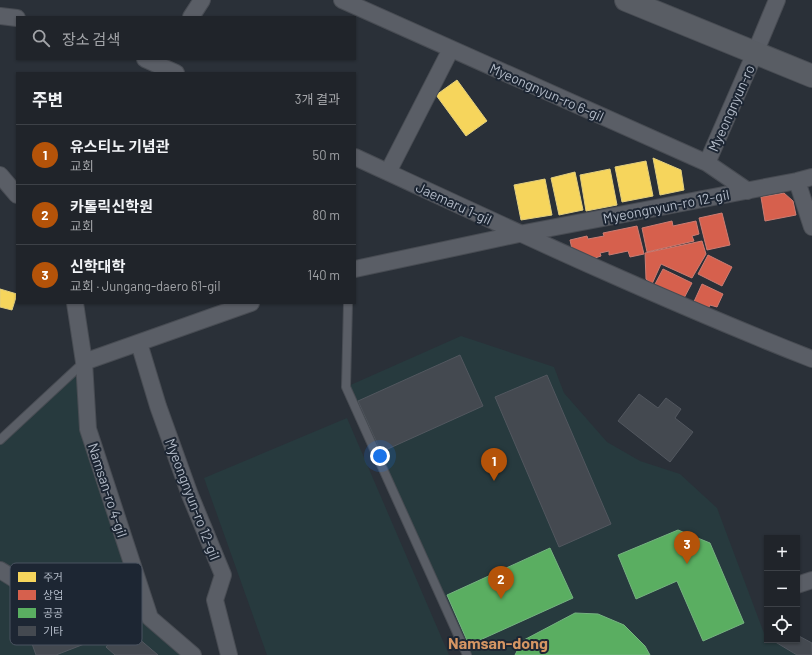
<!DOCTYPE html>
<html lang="ko">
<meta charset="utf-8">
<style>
body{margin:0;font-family:Barlow,"Noto Sans KR",sans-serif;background:#282c32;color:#f1f3f6}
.controls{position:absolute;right:12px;bottom:12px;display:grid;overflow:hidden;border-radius:0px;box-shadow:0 1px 3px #0004}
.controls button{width:36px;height:36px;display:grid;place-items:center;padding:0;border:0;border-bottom:1px solid #3d4147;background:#20242a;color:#f1f3f6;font:20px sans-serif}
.you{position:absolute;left:380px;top:456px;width:14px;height:14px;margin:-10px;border:3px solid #fff;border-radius:50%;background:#1a73e8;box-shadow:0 0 0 6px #1a73e833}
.badge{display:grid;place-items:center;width:26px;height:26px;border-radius:50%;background:#b45309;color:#fff;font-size:13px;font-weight:700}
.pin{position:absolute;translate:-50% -33px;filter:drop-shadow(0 1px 2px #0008)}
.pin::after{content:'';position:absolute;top:21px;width:14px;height:12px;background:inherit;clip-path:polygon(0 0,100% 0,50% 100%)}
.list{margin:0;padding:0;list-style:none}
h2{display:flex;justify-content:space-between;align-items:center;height:52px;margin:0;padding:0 16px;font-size:17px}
h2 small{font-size:13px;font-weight:400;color:#a2a4a8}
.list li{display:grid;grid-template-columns:26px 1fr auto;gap:12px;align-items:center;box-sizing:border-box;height:60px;padding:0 16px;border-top:1px solid #3d4147}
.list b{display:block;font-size:15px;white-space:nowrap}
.list p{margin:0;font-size:13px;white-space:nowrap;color:#a2a4a8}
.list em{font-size:13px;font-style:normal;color:#a2a4a8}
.icon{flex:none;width:22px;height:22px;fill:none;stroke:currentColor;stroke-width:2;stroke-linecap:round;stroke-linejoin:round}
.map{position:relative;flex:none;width:812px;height:655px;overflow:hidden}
.search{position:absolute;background:#20242a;box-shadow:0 1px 3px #0004;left:16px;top:16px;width:340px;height:44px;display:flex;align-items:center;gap:10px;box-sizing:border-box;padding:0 14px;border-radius:0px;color:#a2a4a8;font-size:15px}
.panel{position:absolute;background:#20242a;box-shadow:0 1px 3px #0004;left:16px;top:72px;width:340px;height:232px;border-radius:0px}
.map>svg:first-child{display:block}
.green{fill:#273a3e}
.homes{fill:#f6d55c;stroke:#e2ce7d}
.shops{fill:#d6604d;stroke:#cc7c72}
.public{fill:#5aae61;stroke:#75b280}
.building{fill:#444950;stroke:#52575f}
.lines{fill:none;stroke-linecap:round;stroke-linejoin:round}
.lane-casing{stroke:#484c53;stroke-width:10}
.street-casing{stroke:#484c53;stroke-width:18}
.secondary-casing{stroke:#484c53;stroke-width:24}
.lane{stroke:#5a5e66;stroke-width:8}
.street{stroke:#5a5e66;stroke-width:16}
.secondary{stroke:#595d64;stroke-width:22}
.labels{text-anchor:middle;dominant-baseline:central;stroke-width:4;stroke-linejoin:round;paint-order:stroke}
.street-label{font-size:14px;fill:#b4bcc9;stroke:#1d2633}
.quarter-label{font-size:16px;font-weight:bold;fill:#d59563;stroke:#1d2633}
.key{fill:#1d2633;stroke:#4a5360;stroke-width:1}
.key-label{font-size:11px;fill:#b4bcc9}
</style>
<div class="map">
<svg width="812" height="655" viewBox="0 0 812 655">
<rect width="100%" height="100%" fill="#2a3038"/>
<!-- green -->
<path class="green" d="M461,336L554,367L564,393L607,442L640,461L680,474L717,508L765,636L767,637V640H772L797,655H467L346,387Z
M84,362L88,429L150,617L193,655H0V440Z
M347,418L449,655H267L204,478Z"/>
<!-- homes -->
<path class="homes" d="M457,80L487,121L466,136L436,95Z
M653,158L681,170L684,190L660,195Z
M646,161L653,196L622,202L615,167Z
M610,169L617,205L586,211L580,175Z
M575,172L583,210L559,215L551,178Z
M545,179L552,215L521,220L514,185Z
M0,289L17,294L12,310L0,307Z"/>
<!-- shops -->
<path class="shops" d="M784,193L793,201L796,215L765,221L761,197Z
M722,213L730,245L707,250L699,218Z
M672,221L673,226L696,221L699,234L692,236L694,241L647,252L642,228Z
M637,226L644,254L630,257L628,251L609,255V251L600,253L601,256L595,258L572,249L570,240L587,236L588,239L604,236L603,233Z
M702,241L706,254L692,278L661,264L652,284L646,279L645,253Z
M708,255L732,267L722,286L698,274Z
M663,269L692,283L683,300L654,286Z
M702,284L723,294L717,307L710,305L706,313L692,306Z"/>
<!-- public -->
<path class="public" d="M678,530L710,543L744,623L703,641L677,581L636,599L618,555Z
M550,548L573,598L469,645L447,595Z
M575,613L598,614L624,625L645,646L650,655H515L522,641Z"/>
<!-- building -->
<path class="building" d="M460,355L483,406L381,452L358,401Z
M547,375L611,524L559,547L495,397Z
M639,394L658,408L666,398L681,409L675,418L693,432L670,462L618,421Z
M80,608L92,641L56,655H36L31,641L64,628L59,616Z
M124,626L158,655H115L106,647Z
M797,635L812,643V655H797L772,640H797Z"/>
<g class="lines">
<!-- lane casing -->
<g class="lane-casing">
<path id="lane" d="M348,303L346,387L467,655
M0,440L83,363"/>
</g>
<!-- street casing -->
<g class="street-casing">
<path id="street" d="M342,0L707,163L748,191
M0,16L17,18
M191,17L202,0
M145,59L176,73
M355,157C506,227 657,298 812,359
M707,163L755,53L777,0
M388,172L451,49
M0,175L17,195
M797,181L812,227
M355,269L519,234L797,181L812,177
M75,303L84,362L88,429L150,618L193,655
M139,343L158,406L190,495L223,575L215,600L229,655
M84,362L251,303
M0,570L56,605L91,603L96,613
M797,585L812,580"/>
</g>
<!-- secondary casing -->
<g class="secondary-casing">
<path id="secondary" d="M626,0L812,76"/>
</g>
<!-- lane -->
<use href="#lane" class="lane"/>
<!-- street -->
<use href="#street" class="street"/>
<!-- secondary -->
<use href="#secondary" class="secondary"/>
</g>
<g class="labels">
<!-- street labels -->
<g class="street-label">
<text transform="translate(547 92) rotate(24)">Myeongnyun-ro 6-gil</text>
<text transform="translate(731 108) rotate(-66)">Myeongnyun-ro</text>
<text transform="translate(454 203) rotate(25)">Jaemaru 1-gil</text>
<text transform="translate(666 206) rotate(-11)">Myeongnyun-ro 12-gil</text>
<text transform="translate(108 490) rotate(72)">Namsan-ro 4-gil</text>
<text transform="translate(193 499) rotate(69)">Myeongnyun-ro 12-gil</text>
</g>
<!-- quarter labels -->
<g class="quarter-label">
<text x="498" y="642">Namsan-dong</text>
</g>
</g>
<!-- legend -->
<rect x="10" y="563" width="132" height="82" rx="6" class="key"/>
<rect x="18" y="572" width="18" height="10" fill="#f6d55c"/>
<rect x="18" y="590" width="18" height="10" fill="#d6604d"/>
<rect x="18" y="608" width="18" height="10" fill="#5aae61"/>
<rect x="18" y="626" width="18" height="10" fill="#444950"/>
<g class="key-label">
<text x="43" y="581">주거</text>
<text x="43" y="599">상업</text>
<text x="43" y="617">공공</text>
<text x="43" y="635">기타</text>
</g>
</svg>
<div class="controls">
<button>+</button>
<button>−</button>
<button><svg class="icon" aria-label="locate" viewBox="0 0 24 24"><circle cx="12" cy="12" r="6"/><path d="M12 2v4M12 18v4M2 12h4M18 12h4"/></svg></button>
</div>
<div class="you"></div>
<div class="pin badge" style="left:494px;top:481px">1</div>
<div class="pin badge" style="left:501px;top:599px">2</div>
<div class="pin badge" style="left:687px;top:564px">3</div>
<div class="search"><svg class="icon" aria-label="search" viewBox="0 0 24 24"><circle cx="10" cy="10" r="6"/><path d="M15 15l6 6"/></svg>장소 검색</div>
<section class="panel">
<h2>주변<small>3개 결과</small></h2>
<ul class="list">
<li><span class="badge">1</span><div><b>유스티노 기념관</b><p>교회</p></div><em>50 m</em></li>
<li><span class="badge">2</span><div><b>카톨릭신학원</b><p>교회</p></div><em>80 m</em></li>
<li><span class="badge">3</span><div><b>신학대학</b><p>교회 · Jungang-daero 61-gil</p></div><em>140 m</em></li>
</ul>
</section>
</div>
